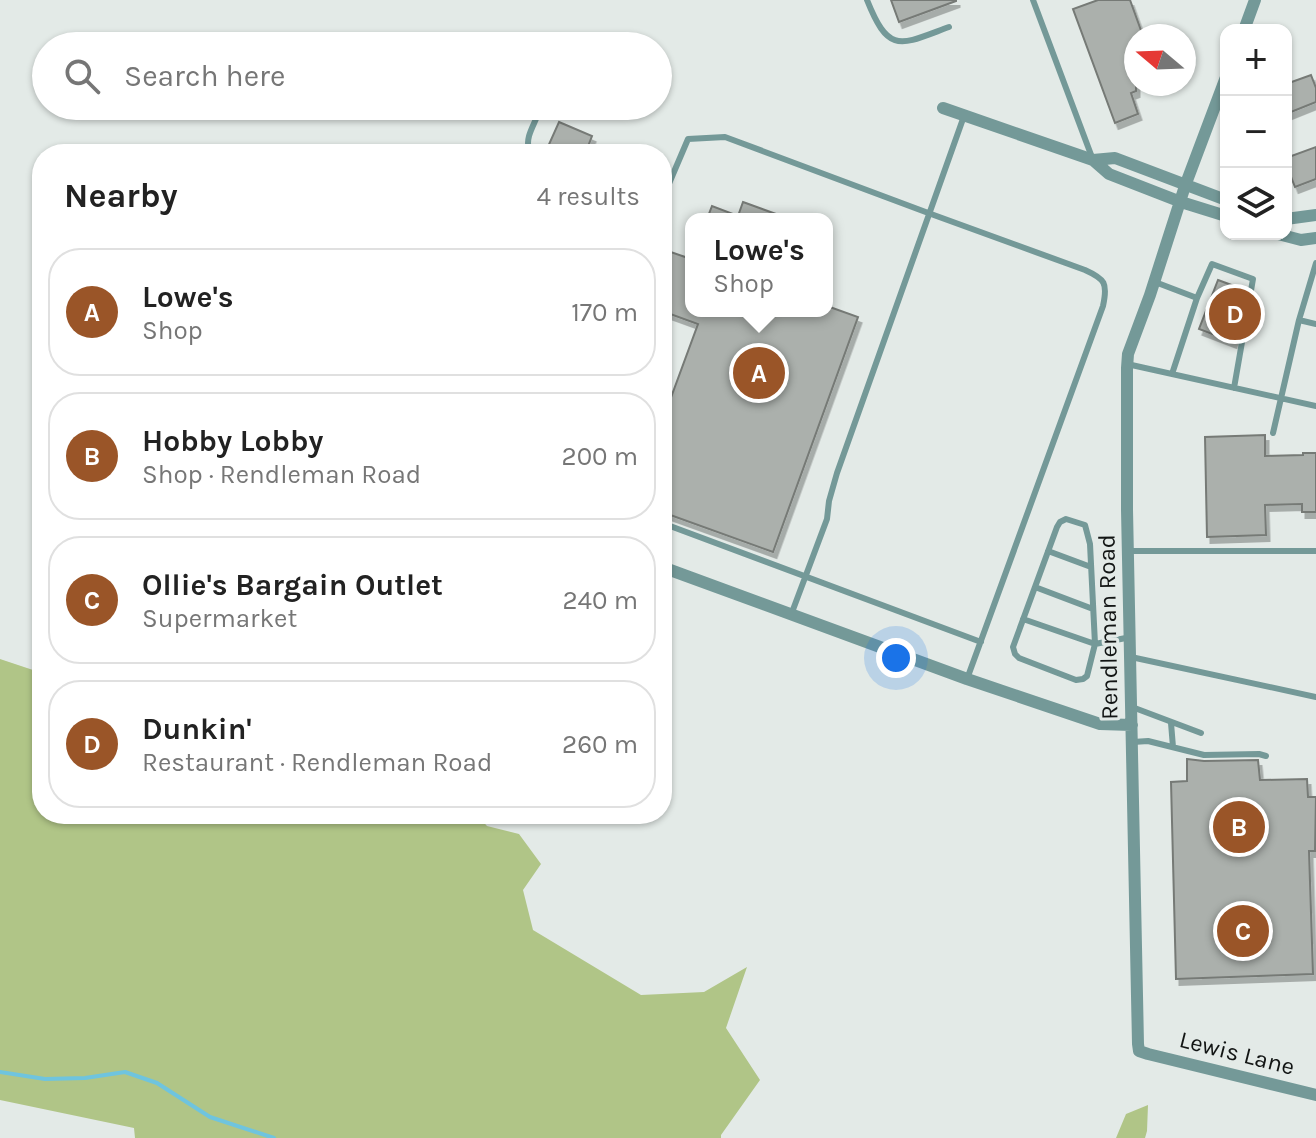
<!DOCTYPE html>
<meta charset="utf-8">
<style>
body{margin:0;font-family:Karla,sans-serif;background:#f6f6f6;color:#222}
.controls{position:absolute;right:24px;top:24px;display:grid;overflow:hidden;border-radius:16px;box-shadow:0 2px 6px #0004}
.controls button{width:72px;height:72px;display:grid;place-items:center;padding:0;border:0;border-bottom:2px solid #e0e0e0;background:#fff;color:#222;font:40px sans-serif}
.compass{position:absolute;left:1124px;top:24px;width:72px;height:72px;border-radius:50%;background:#fff;box-shadow:0 2px 6px #0004;rotate:289deg}
.you{position:absolute;left:896px;top:658px;width:28px;height:28px;margin:-20px;border:6px solid #fff;border-radius:50%;background:#1a73e8;box-shadow:0 0 0 12px #1a73e833}
.badge{display:grid;place-items:center;width:52px;height:52px;border-radius:50%;background:#9a5528;color:#fff;font-size:26px;font-weight:700}
.pin{position:absolute;translate:-50% -50%;border:4px solid #fff;box-shadow:0 2px 8px #0006}
.popup{position:absolute;left:685px;top:213px;width:148px;height:104px;box-sizing:border-box;display:grid;place-content:center;border-radius:16px;background:#fff;filter:drop-shadow(0 2px 6px #0005);font-size:26px;white-space:nowrap;color:#767676}
.popup b{font-size:30px;color:#222}
.popup::after{content:'';position:absolute;left:50%;top:100%;margin-left:-16px;border:16px solid transparent;border-top-color:#fff}
.list{margin:0;padding:0;list-style:none}
h2{display:flex;justify-content:space-between;align-items:center;height:104px;margin:0;padding:0 32px;font-size:34px}
h2 small{font-size:26px;font-weight:400;color:#767676}
.list li{display:grid;grid-template-columns:52px 1fr auto;gap:24px;align-items:center;box-sizing:border-box;height:128px;margin:0 16px 16px;padding:0 16px;border:2px solid #e0e0e0;border-radius:32px}
.list b{display:block;font-size:30px;white-space:nowrap}
.list p{margin:0;font-size:26px;white-space:nowrap;color:#767676}
.list em{font-size:26px;font-style:normal;color:#767676}
.icon{flex:none;width:44px;height:44px;fill:none;stroke:currentColor;stroke-width:2;stroke-linecap:round;stroke-linejoin:round}
.map{position:relative;flex:none;width:1316px;height:1138px;overflow:hidden}
.search{position:absolute;background:#fff;box-shadow:0 2px 6px #0004;left:32px;top:32px;width:640px;height:88px;display:flex;align-items:center;gap:20px;box-sizing:border-box;padding:0 28px;border-radius:44px;color:#767676;font-size:30px}
.panel{position:absolute;background:#fff;box-shadow:0 2px 6px #0004;left:32px;top:144px;width:640px;height:680px;border-radius:32px}
.map>svg:first-child{display:block}
.green{fill:#b0c587}
.lines{fill:none;stroke-linecap:round;stroke-linejoin:round}
.stream{stroke:#6fc4de;stroke-width:4}
.building{fill:#abb0ac;stroke:#767a76;stroke-width:2;filter:url(#shadow)}
.lane{stroke:#749998;stroke-width:6}
.street{stroke:#749998;stroke-width:12}
.labels{text-anchor:middle;dominant-baseline:central;stroke-width:6;stroke-linejoin:round;paint-order:stroke}
.street-label{font-size:24px;fill:#121514;stroke:#e3eae7}
</style>
<div class="map">
<svg width="1316" height="1138" viewBox="0 0 1316 1138">
<defs>
<filter id="shadow"><feDropShadow dx="3.5" dy="6" stdDeviation="0" flood-color="#0004"/></filter>
</defs>
<rect width="100%" height="100%" fill="#e3eae7"/>
<!-- green -->
<path class="green" d="M0,659L42,673V814H476L487,826L519,834L541,864L523,890L533,930L641,995L704,992L747,967L726,1028L760,1080L721,1135V1138H135L134,1128L0,1100Z
M1148,1105L1147,1131L1145,1138H1116L1126,1114Z"/>
<g class="lines">
<!-- stream -->
<path class="stream" d="M0,1072L45,1079L85,1078L125,1072L157,1083L210,1117L274,1138"/>
</g>
<!-- building -->
<path class="building" d="M891,0H956V1L899,22Z
M1098,0H1130L1143,36H1136V91L1131,93L1138,114L1115,123L1073,9Z
M1311,75L1316,88V102L1286,114V84Z
M559,122L592,136L585,154H547L546,151Z
M1316,147V179L1295,187L1286,164V158Z
M743,202L787,218L786,219H707L712,206L738,216Z
M662,249L691,259V311H827V306L858,317L773,552L662,512V422L698,324L662,311Z
M1218,280L1245,290L1238,328L1233,342L1199,329Z
M1265,435V456L1303,455V453H1316V512H1302V504L1265,505L1266,535L1207,537L1205,437Z
M1187,759L1204,761L1258,760L1260,780L1307,779L1308,797H1316L1315,851H1309L1313,974L1176,979L1171,782L1187,781Z"/>
<g class="lines">
<!-- lane -->
<path class="lane" d="M867,0C889,55 900,45 949,27
M1033,0L1093,160
M529,149C525,138 534,125 538,114
M522,154L529,149L541,154
M662,200L688,139L725,137L931,214L1085,270C1105,279 1108,283 1103,306L967,679
M1316,263L1299,320L1316,324
M1155,282L1197,298L1212,264L1253,279L1234,388
M1127,364L1316,406
M1172,374L1197,298
M1273,433L1299,320
M662,523L981,642
M1048,551L1091,567
M1128,551H1316
M1035,587L1093,609
M791,615L827,519L829,501L837,473L964,116
M1023,619L1095,644L1090,544L1085,525L1066,519L1060,522L1057,527L1013,647L1015,654L1019,658L1076,680L1083,679L1087,676L1095,644L1131,637
M1131,657L1316,697
M1132,707L1201,733
M1171,723L1173,747
M1133,742L1148,741L1204,755L1259,754L1266,756"/>
<!-- street -->
<path class="street" d="M1244,30L1255,0
M1226,77L1185,186L1150,295L1128,354L1127,368V510L1138,1044L1139,1051L1148,1054L1316,1095
M943,108L1093,160L1109,174L1181,202L1226,216
M1093,160L1115,158L1226,200
M1286,219L1316,215
M1278,234L1301,240L1316,238
M662,567L967,679L1100,724L1132,725"/>
</g>
<g class="labels">
<!-- street labels -->
<g class="street-label">
<text transform="translate(1108 627) rotate(-91)">Rendleman Road</text>
<text transform="translate(1237 1053) rotate(14)">Lewis Lane</text>
</g>
</g>
</svg>
<div class="controls">
<button>+</button>
<button>−</button>
<button><svg class="icon" aria-label="layers" viewBox="0 0 24 24"><path d="M12 4l9 5-9 5-9-5zM3 14l9 5 9-5"/></svg></button>
</div>
<svg class="compass" viewBox="-18 -18 36 36"><path d="M0-13l5 13h-10z" fill="#e53935"/><path d="M0 13l5-13h-10z" fill="#767676"/></svg>
<div class="you"></div>
<div class="pin badge" style="left:759px;top:373px">A</div>
<div class="popup"><b>Lowe's</b>Shop</div>
<div class="pin badge" style="left:1239px;top:827px">B</div>
<div class="pin badge" style="left:1243px;top:931px">C</div>
<div class="pin badge" style="left:1235px;top:314px">D</div>
<div class="search"><svg class="icon" aria-label="search" viewBox="0 0 24 24"><circle cx="10" cy="10" r="6"/><path d="M15 15l6 6"/></svg>Search here</div>
<section class="panel">
<h2>Nearby<small>4 results</small></h2>
<ul class="list">
<li><span class="badge">A</span><div><b>Lowe's</b><p>Shop</p></div><em>170 m</em></li>
<li><span class="badge">B</span><div><b>Hobby Lobby</b><p>Shop · Rendleman Road</p></div><em>200 m</em></li>
<li><span class="badge">C</span><div><b>Ollie's Bargain Outlet</b><p>Supermarket</p></div><em>240 m</em></li>
<li><span class="badge">D</span><div><b>Dunkin'</b><p>Restaurant · Rendleman Road</p></div><em>260 m</em></li>
</ul>
</section>
</div>
